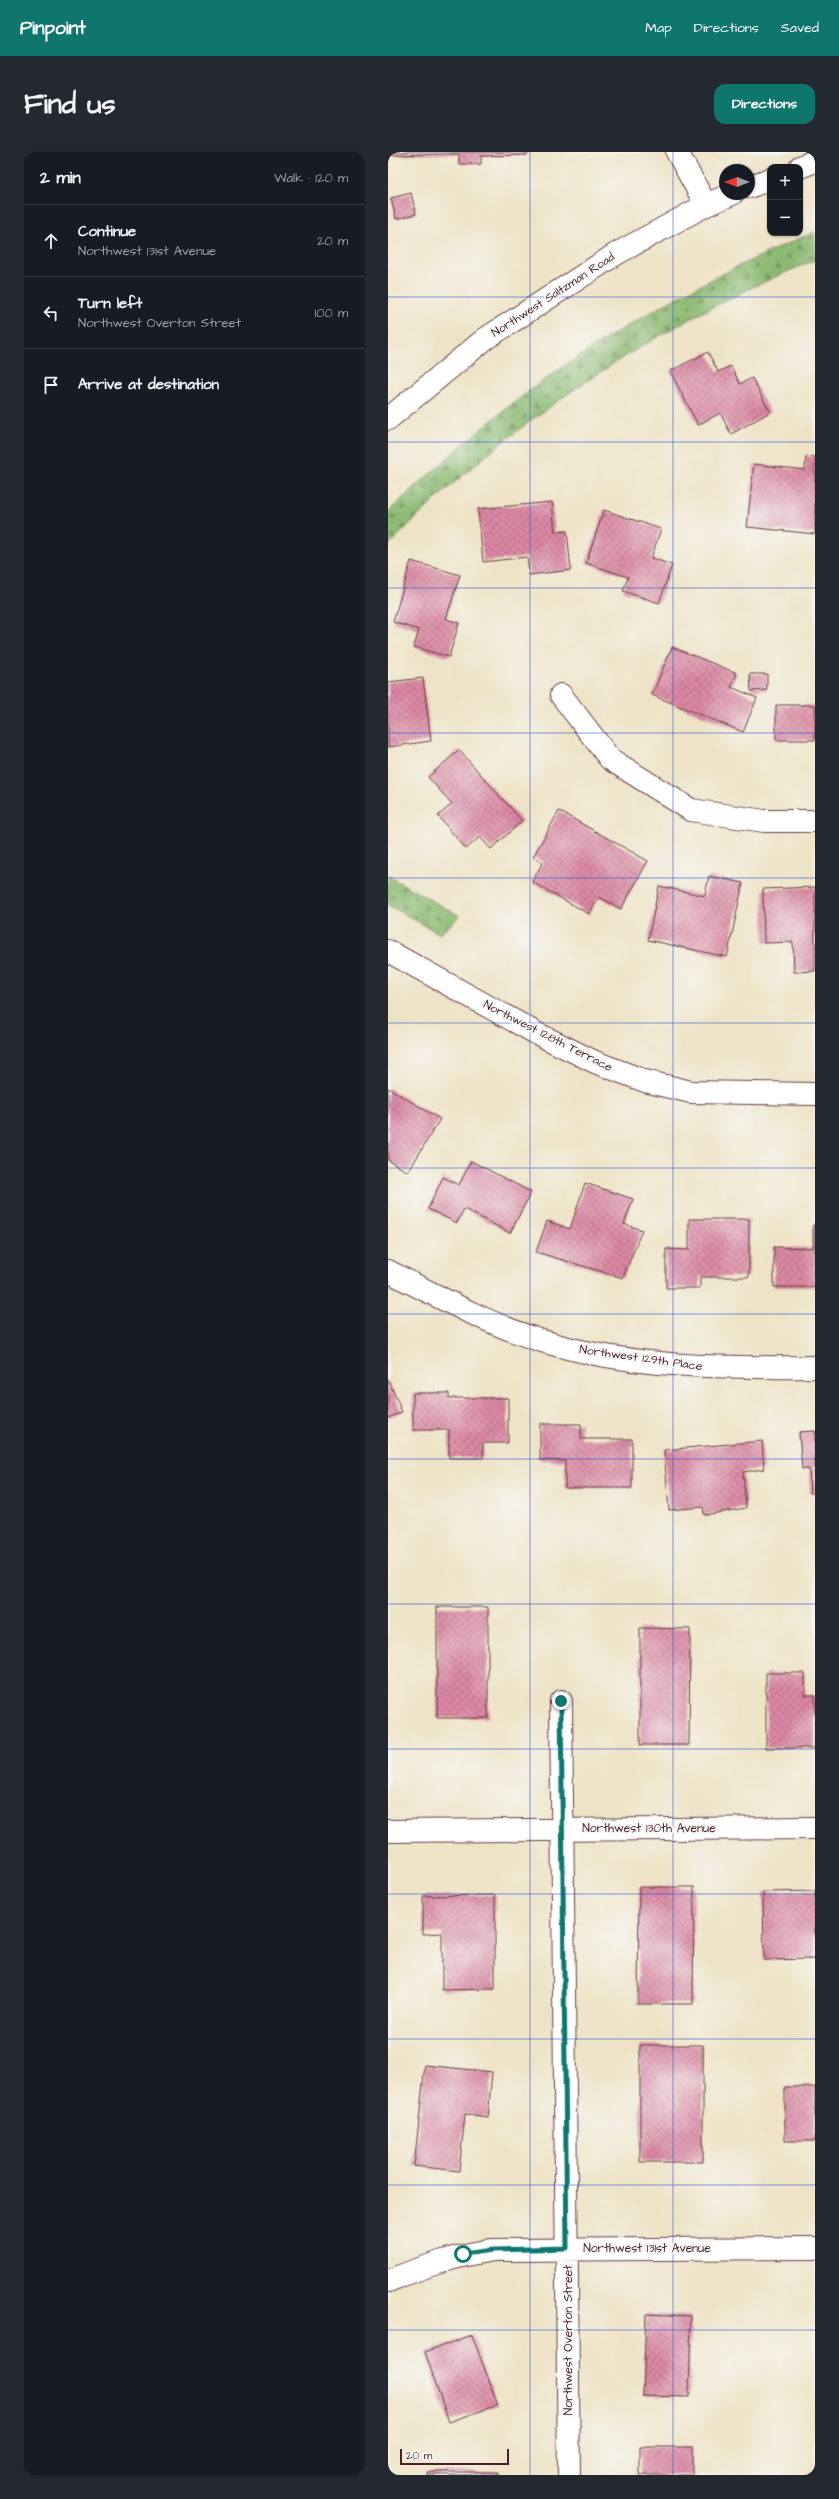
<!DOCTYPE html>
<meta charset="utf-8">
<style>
body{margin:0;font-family:"Architects Daughter",sans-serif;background:#242831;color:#f1f3f6}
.controls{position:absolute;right:12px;top:12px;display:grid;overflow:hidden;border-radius:8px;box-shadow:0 1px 3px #0004}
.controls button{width:36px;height:36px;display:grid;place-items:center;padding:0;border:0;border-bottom:1px solid #363941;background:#171b24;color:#f1f3f6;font:20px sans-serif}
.compass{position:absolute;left:331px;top:12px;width:36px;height:36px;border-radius:50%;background:#171b24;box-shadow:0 1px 3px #0004;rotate:270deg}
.scale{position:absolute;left:12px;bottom:10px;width:109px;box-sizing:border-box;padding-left:4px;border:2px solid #4a1f2b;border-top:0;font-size:11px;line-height:14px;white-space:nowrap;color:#4a1f2b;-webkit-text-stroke:3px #f6f6f2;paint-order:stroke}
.stop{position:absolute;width:12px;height:12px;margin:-9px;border:3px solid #0f766e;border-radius:50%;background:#fff}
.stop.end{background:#0f766e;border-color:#fff;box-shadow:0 1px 4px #0008}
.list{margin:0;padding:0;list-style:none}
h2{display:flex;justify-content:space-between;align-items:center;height:52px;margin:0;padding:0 16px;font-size:17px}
h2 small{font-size:13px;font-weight:400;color:#9ea1a6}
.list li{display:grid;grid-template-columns:26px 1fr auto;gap:12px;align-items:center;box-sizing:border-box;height:72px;padding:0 16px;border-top:1px solid #363941}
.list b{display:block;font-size:15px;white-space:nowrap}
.list p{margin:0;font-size:13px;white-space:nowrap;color:#9ea1a6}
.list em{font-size:13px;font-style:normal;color:#9ea1a6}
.icon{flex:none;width:22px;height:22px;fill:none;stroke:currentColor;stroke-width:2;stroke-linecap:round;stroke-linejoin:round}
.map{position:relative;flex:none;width:427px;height:2323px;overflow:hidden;border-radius:12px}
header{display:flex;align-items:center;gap:24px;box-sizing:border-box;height:56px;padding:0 20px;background:#0f766e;color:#fff}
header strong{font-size:19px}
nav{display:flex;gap:22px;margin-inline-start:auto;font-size:14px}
.intro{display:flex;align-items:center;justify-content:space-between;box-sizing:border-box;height:96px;padding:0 24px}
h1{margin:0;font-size:28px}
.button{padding:10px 18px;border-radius:12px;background:#0f766e;color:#fff;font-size:14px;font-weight:700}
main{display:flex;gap:24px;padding:0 24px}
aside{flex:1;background:#171b24;border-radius:12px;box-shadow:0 1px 3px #0004}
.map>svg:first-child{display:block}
.forest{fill:url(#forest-firs);stroke:#6b6c4f}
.building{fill:url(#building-cross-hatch)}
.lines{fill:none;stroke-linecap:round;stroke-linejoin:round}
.minor-casing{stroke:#633c42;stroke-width:24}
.major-casing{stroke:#633c42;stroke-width:24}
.minor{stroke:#fff;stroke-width:22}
.major{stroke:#fff;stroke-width:22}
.route{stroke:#0f766e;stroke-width:5}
.grid{fill:none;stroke:#1d4ed8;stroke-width:1;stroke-opacity:0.55}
.labels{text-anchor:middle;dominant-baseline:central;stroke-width:4;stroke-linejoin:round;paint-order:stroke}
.street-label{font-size:12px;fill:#4a1f2b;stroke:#f6f6f2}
</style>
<header>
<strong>Pinpoint</strong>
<nav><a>Map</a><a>Directions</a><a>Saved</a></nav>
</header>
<div class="intro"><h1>Find us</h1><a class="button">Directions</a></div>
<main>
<aside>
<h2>2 min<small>Walk · 120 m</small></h2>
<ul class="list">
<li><svg class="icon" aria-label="ahead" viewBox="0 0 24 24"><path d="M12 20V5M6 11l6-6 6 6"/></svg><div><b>Continue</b><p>Northwest 131st Avenue</p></div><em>20 m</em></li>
<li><svg class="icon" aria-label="left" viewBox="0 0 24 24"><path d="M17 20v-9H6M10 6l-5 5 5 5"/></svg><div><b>Turn left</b><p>Northwest Overton Street</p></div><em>100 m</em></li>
<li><svg class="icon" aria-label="arrive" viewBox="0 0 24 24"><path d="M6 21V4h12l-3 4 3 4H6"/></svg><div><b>Arrive at destination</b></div></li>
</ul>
</aside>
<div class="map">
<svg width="427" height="2323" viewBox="0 0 427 2323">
<defs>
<pattern id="forest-firs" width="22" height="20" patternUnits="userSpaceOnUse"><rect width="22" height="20" fill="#8cba73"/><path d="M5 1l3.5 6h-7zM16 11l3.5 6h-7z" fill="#74975f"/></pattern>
<pattern id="building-cross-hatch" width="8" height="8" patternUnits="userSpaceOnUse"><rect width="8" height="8" fill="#dc88a4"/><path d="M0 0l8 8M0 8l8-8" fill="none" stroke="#b46f86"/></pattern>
</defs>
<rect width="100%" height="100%" fill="#f6f6f2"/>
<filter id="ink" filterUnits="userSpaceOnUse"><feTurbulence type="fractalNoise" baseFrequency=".025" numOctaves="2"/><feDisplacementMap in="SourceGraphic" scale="8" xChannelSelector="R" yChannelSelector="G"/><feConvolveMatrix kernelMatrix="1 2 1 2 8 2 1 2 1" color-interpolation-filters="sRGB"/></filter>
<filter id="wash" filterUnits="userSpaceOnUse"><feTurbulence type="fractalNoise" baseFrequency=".012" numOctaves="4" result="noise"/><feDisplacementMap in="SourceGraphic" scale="16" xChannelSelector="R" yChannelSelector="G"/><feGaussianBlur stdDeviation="0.9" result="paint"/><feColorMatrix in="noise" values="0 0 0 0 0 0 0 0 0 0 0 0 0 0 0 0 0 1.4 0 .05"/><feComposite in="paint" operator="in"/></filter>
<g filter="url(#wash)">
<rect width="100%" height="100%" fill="#eee3c6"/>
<!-- forest -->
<path class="forest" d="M427,80V108C269,172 119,271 0,394V360C49,315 98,270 152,231C238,170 330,120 427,80Z
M0,724L72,764L52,782L0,753Z"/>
<g id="blocks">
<!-- building -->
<path class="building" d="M0,0H139V3L93,4V12H71V2L0,3Z
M23,41L28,62L8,67L3,46Z
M320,200L330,220L343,214L352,232L364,226L382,260L343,282L332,261L310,273L282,219Z
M418,304L427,305V382L359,375L366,312L417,318Z
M164,350L167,380L179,379L183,418L141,423L139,405L95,410L90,357Z
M216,358L273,377L263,406L284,413L271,451L235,439L240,425L198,411Z
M23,409L72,423L58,467L71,471L61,505L26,495L31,478L5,470Z
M284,495L349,521L343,535L369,546L355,580L264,543Z
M362,522H379V538L363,539Z
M35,526L43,589L0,595V530Z
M388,553H427V588H388Z
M71,598L134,669L103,697L92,685L78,697L50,664L64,652L40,625Z
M171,659L260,709L233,757L211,745L201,762L144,730L155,710L145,705Z
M321,724L355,731L339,805L260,788L271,734L317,744Z
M427,735V819L406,820L405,790L376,791L375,737Z
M0,936L52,967L20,1020L0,1008Z
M83,1009L143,1040L122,1081L76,1057L69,1071L40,1057L55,1025L71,1033Z
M197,1031L245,1047L236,1072L254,1078L235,1126L148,1100L159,1069L182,1077Z
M301,1067H361V1125H312V1136H278V1097L301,1098Z
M425,1073H427V1135H386V1095L425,1096Z
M0,1227L14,1260L0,1266Z
M25,1241H61V1246H120V1291H95V1306H61V1278H25Z
M152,1272H193V1287H244V1336H177V1309L152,1308Z
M427,1279V1341H422L421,1317H414L411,1280Z
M374,1289L376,1317L355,1320L358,1356L316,1363L315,1355L281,1358L276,1298Z
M49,1455H100V1566H49Z
M252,1476L302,1477L301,1593H252Z
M378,1521H417V1543H427V1596H378Z
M251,1735H306L305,1852H250Z
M427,1739V1807L376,1808L375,1740Z
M107,1743V1837L54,1838V1781L35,1782V1744Z
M252,1893H315V2010H252Z
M37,1913L104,1920L100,1965L77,1962L71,2019L26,2014Z
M397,1935H427V1989H397Z
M258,2162L303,2164L301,2245L255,2244Z
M84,2183L110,2253L61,2270L37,2200Z
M252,2295H304V2323H252Z
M39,2320H111V2323H39Z"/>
</g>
</g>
<g filter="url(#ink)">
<use href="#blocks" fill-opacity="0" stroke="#633c42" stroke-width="1"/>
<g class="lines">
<!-- minor casing -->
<g class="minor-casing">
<path id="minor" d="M289,0L318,53
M173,543L222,607L303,658L376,669H427
M0,799L148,881L207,910L257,929L303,940L427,942
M0,1119C49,1144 98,1171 151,1188C240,1216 335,1216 427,1215
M173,1549L181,2323
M0,1679L427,1676
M0,2129C35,2115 68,2103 105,2098L427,2096"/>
</g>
<!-- major casing -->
<g class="major-casing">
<path id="major" d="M412,15L427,9
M361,35L382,27
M0,267L97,187L228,102L318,53L344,42"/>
</g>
<!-- minor -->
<use href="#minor" class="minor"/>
<!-- major -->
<use href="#major" class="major"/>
</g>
</g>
<g class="lines" filter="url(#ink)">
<!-- route -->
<path class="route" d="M75,2102L105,2098L179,2096L173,1549"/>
</g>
<!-- grid -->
<path class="grid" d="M142,0V2323M285,0V2323M0,145H427M0,290H427M0,436H427M0,581H427M0,726H427M0,871H427M0,1016H427M0,1162H427M0,1307H427M0,1452H427M0,1597H427M0,1742H427M0,1887H427M0,2033H427M0,2178H427"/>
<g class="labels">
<!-- street labels -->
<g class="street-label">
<text transform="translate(165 143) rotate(-33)">Northwest Saltzman Road</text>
<text transform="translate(160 884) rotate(27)">Northwest 128th Terrace</text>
<text transform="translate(253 1206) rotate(8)">Northwest 129th Place</text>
<text x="261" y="1676">Northwest 130th Avenue</text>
<text x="259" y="2096">Northwest 131st Avenue</text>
<text transform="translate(180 2188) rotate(-90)">Northwest Overton Street</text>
</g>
</g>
</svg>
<div class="controls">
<button>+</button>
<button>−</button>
</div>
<svg class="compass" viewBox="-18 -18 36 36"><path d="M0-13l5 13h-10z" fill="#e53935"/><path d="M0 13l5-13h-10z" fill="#9ea1a6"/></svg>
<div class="scale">20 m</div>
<div class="stop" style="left:75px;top:2102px"></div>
<div class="stop end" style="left:173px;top:1549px"></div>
</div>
</main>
